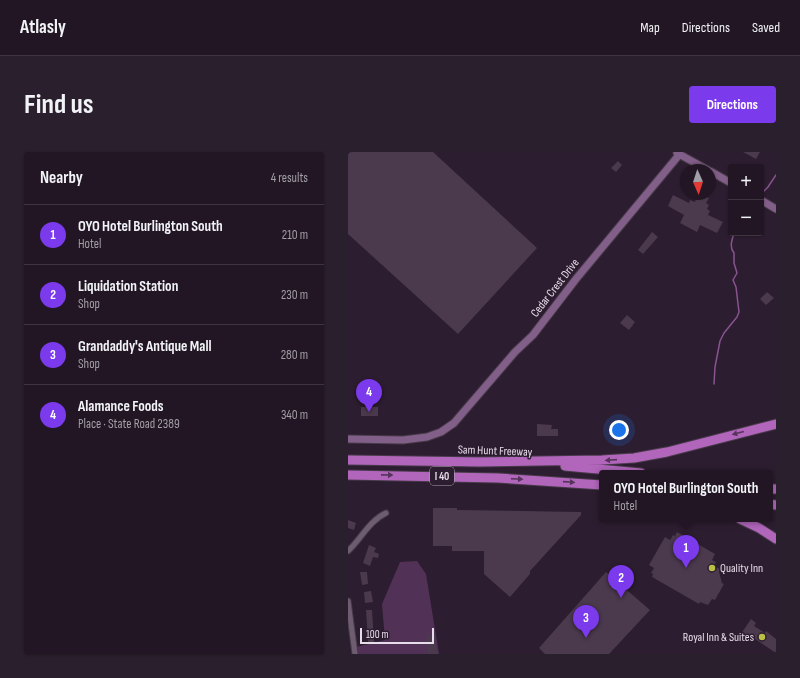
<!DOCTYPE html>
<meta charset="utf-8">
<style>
body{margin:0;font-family:"Sofia Sans Condensed",sans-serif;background:#2a1f2c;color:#f1f3f6}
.controls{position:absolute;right:12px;top:12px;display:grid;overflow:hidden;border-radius:4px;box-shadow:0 1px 3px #0004}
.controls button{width:36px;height:36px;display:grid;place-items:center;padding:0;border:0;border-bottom:1px solid #3f3541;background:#221624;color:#f1f3f6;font:20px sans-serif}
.compass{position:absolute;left:332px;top:12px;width:36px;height:36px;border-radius:50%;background:#221624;box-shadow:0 1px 3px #0004;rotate:177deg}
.scale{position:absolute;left:12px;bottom:10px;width:74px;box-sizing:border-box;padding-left:4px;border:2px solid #e7dce9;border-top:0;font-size:11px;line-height:14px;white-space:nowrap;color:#e7dce9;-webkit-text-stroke:3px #2d1d30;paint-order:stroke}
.you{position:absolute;left:271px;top:278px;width:14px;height:14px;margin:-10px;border:3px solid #fff;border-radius:50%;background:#1a73e8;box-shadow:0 0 0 6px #1a73e833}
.badge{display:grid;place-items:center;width:26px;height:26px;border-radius:50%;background:#7c3aed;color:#fff;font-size:13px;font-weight:700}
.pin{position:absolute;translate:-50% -33px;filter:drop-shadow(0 1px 2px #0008)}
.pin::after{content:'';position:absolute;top:21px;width:14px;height:12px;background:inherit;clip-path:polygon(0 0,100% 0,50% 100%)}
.popup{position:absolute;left:251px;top:318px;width:174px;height:52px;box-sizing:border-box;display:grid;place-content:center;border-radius:4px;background:#221624;filter:drop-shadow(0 1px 3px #0005);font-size:13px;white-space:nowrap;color:#a29fa6}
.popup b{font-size:15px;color:#f1f3f6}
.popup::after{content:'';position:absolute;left:50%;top:100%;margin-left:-8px;border:8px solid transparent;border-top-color:#221624}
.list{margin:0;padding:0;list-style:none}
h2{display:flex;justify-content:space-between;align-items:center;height:52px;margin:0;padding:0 16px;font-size:17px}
h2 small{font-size:13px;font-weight:400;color:#a29fa6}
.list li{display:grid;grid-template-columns:26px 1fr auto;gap:12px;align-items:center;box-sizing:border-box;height:60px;padding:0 16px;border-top:1px solid #3f3541}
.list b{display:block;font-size:15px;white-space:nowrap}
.list p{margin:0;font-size:13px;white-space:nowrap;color:#a29fa6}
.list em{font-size:13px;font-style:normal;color:#a29fa6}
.map{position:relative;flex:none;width:428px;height:502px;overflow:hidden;border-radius:4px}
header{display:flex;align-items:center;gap:24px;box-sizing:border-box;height:56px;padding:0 20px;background:#221624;border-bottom:1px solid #3f3541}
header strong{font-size:19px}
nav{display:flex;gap:22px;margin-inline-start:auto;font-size:14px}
.intro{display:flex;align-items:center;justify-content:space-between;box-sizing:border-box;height:96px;padding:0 24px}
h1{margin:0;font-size:28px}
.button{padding:10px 18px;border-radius:4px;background:#7c3aed;color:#fff;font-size:14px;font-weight:700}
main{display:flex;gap:24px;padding:0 24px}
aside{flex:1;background:#221624;border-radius:4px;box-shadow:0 1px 3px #0004}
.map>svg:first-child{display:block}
.green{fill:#513256}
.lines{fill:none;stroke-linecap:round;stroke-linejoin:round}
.stream{stroke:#885490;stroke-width:1.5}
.building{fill:#4b394d}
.street-casing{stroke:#473a49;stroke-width:7}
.secondary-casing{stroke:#473a49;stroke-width:9}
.highway-casing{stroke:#473a49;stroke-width:11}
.street{stroke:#6e5c71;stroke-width:5}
.secondary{stroke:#825f88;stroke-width:7}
.highway{stroke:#b166bc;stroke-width:9}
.oneway{fill:#55335a}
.poi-dot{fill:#bac045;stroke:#2d1d30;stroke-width:1.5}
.labels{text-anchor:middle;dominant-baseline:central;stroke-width:3;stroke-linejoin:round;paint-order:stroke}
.shield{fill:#2d1d30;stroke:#afa3b2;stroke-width:1}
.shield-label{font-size:11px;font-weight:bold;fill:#e7dce9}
.street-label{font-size:12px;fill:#e7dce9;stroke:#2d1d30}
.poi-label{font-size:12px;fill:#e7dce9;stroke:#2d1d30;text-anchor:start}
</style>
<header>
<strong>Atlasly</strong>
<nav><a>Map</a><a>Directions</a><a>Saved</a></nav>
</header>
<div class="intro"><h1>Find us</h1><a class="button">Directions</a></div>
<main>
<aside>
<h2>Nearby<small>4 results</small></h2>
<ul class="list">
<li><span class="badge">1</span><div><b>OYO Hotel Burlington South</b><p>Hotel</p></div><em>210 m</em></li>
<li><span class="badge">2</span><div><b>Liquidation Station</b><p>Shop</p></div><em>230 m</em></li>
<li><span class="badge">3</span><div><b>Grandaddy's Antique Mall</b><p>Shop</p></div><em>280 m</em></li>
<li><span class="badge">4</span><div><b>Alamance Foods</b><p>Place · State Road 2389</p></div><em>340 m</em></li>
</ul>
</aside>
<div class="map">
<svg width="428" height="502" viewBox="0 0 428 502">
<rect width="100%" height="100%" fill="#2d1d30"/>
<!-- green -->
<path class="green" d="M69,409L78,422L91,502H8V495L37,488L34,452L52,410Z"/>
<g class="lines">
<!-- stream -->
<path class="stream" d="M413,42L420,35L428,23
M366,232L367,215L372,189L376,181L389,165L391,160L388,135L385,128L389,121L386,111V101C381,95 384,88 386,81"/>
</g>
<!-- building -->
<path class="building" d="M0,0H85L189,96L110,182L0,82Z
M395,0H412L408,7Z
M270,9L274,13L268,20L263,16Z
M325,43L341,51L342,48L347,50L348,46L352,47L354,43L361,46L358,51L361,53L359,57L362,59L360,63L375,70L369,81L352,73L349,80L332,71L336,63L320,54Z
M304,80L310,85L295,102L290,98Z
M419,140L426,146L418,153L412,147Z
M279,163L287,170L281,178L272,171Z
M13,255H30V264H13Z
M189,272L204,273L203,277H210V284H189Z
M85,356H109V358L233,360V363L182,419V422L162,445L136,422V399H104V394H85Z
M0,368L8,371L6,378L0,376Z
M329,380L367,402L364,408L368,410L366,414L372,417L371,420L374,431L376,432L367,448L364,447L360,453L352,450L351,452L304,425L305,422L303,421L306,416L301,413L317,385L322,388L325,383L327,384Z
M21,393L28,396L26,400L31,402L30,406L25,405L22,414L15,411Z
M12,420H19L20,432L14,433Z
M258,420L302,458L261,502H197L191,496Z
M23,439L25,450L17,451L16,440Z
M18,458H24L26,490H20Z
M403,467L408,471L406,474L417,481L418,479L428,487V501L401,483L399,486L393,482Z
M78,483H87L89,502H80Z"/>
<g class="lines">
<!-- street casing -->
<g class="street-casing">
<path id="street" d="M0,399C13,387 21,369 38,361
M0,449L7,502"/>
</g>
<!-- secondary casing -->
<g class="secondary-casing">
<path id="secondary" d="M329,1L360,18
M362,19L383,31
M413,48L428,57
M0,287L55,288L79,285L93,280L106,271L167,200L185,183L228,127L331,3"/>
</g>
<!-- highway casing -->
<g class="highway-casing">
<path id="highway" d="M0,308L135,310
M129,310L254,308L286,306L319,300L428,272
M217,314L293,321
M0,323L150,326L254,333
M422,337H428
M422,352L428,353
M392,367L411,376L428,387"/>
</g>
<!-- street -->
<use href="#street" class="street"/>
<!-- secondary -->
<use href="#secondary" class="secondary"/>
<!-- highway -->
<use href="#highway" class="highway"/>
</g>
<!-- one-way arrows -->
<defs><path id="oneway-solid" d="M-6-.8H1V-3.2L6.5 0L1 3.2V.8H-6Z"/></defs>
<g class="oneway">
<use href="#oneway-solid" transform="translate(390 281) rotate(165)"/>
<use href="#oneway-solid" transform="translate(263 308) rotate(176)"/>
<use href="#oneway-solid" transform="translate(39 323) rotate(1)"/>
<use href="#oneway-solid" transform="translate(169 327) rotate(3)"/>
<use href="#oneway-solid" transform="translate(221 330) rotate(4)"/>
</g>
<!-- markers -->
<g class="poi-dot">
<circle cx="364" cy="416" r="4"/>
<circle cx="414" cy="485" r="4"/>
</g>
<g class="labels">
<!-- shield labels -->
<rect class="shield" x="82" y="315" width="24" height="18" rx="3"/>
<g class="shield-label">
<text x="94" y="324">I 40</text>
</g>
<!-- street labels -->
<g class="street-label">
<text transform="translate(207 136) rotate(-52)">Cedar Crest Drive</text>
<text transform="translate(147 299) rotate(2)">Sam Hunt Freeway</text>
</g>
<!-- poi labels -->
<g class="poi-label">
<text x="372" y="416">Quality Inn</text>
<text x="406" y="485" text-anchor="end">Royal Inn &amp; Suites</text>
</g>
</g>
</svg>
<div class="controls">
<button>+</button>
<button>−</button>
</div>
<svg class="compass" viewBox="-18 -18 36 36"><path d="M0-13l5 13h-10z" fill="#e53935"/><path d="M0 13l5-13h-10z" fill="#a29fa6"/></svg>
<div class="scale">100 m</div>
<div class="you"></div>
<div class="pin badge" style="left:338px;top:416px">1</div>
<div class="popup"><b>OYO Hotel Burlington South</b>Hotel</div>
<div class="pin badge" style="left:273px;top:446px">2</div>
<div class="pin badge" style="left:238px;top:486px">3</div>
<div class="pin badge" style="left:21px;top:260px">4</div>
</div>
</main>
